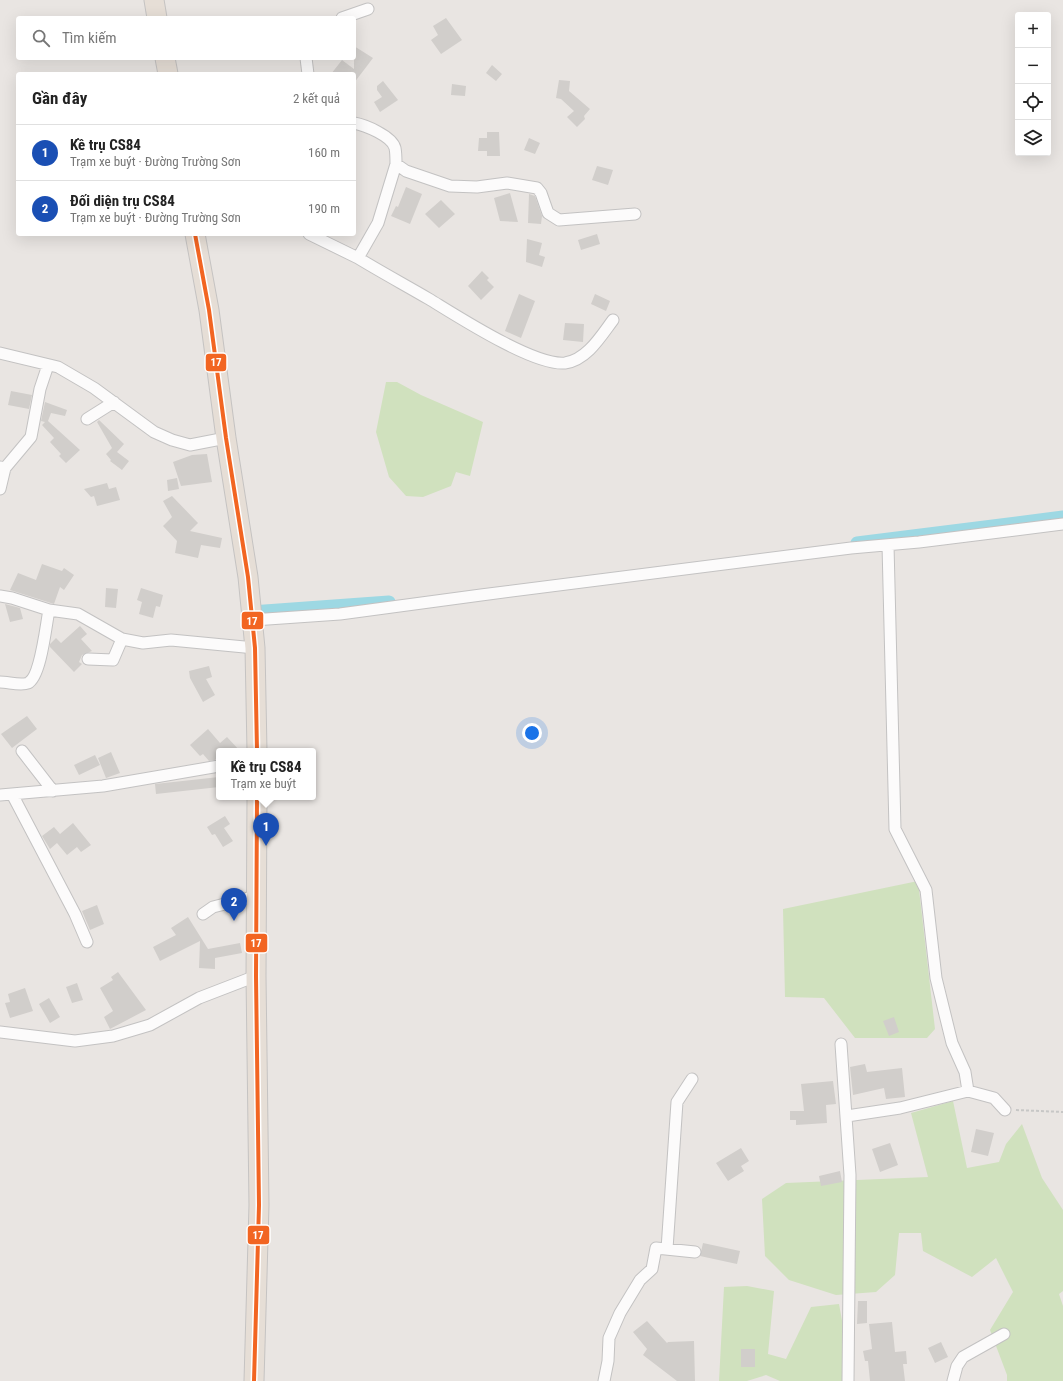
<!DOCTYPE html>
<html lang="vi">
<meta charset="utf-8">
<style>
body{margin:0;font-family:"Roboto Condensed",sans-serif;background:#f2f2f2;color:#222}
.controls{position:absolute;right:12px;top:12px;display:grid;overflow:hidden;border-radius:4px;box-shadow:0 4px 16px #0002}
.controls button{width:36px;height:36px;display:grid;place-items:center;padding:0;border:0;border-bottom:1px solid #e0e0e0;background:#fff;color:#222;font:20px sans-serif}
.you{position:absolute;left:532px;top:733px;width:14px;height:14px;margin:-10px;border:3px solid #fff;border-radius:50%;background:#1a73e8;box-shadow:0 0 0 6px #1a73e833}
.badge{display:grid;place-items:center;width:26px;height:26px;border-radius:50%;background:#6e6d6c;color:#fff;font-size:13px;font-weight:700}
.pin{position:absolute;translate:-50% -33px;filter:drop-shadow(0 1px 2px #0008)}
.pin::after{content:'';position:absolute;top:21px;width:14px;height:12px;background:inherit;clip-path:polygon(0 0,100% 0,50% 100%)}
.popup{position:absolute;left:216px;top:748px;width:100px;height:52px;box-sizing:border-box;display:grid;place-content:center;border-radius:4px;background:#fff;filter:drop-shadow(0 1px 3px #0005);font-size:13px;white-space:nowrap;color:#767676}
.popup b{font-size:15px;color:#222}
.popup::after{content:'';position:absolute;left:50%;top:100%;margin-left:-8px;border:8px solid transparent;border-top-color:#fff}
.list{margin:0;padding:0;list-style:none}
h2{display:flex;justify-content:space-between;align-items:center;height:52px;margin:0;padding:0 16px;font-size:17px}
h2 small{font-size:13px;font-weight:400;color:#767676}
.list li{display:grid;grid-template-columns:26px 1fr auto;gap:12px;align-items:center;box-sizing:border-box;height:56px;padding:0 16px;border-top:1px solid #e0e0e0}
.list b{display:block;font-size:15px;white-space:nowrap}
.list p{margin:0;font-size:13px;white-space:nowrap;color:#767676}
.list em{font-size:13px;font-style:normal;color:#767676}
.icon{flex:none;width:22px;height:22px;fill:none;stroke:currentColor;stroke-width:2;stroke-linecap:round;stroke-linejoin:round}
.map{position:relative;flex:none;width:1063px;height:1381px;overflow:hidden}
.search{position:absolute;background:#fff;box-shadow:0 4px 16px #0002;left:16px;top:16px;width:340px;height:44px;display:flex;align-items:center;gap:10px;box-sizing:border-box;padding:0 14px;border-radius:4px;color:#767676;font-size:15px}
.panel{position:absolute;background:#fff;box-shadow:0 4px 16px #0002;left:16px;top:72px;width:340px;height:164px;border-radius:4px}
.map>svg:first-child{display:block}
.green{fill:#d0e1be}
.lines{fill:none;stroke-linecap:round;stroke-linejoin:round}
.canal{stroke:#9dd8e3;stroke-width:13}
.building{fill:#d1cecb}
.minor-casing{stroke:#c3c2c2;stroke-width:13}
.trunk-casing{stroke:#c5c3c2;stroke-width:21}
.path{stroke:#c7c7c6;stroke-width:2;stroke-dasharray:3 2;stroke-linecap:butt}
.minor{stroke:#fcfbfb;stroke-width:11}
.trunk{stroke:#e6ded6;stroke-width:19}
.bus-1-casing{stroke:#fff;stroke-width:7}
.bus-1{stroke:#f26522;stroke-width:4}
.line-badge{stroke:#fff;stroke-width:1.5}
.badge-label{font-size:11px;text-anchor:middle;font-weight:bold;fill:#fff}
</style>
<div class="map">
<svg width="1063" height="1381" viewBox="0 0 1063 1381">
<rect width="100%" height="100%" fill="#e9e5e2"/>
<!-- green -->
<path class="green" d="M386,382H397L421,395L483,422L470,476L456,472L451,486L423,497L406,496L389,477L376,432Z
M918,881L935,1029L927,1038H855L824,998L785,997L783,909Z
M953,1101L967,1168L999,1162L1006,1144L1022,1124L1042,1178L1063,1210V1291L1059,1294L1063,1306V1381H1007V1375L990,1330L1013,1292L996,1258L972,1277L923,1251L921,1233H899L895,1275L876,1292L836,1295L789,1280L765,1256L762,1199L786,1183L928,1177L911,1113Z
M747,1286L774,1291L768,1354L786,1359L811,1307L839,1304L853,1381H780L766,1375L747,1381H719L724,1287Z"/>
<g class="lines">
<!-- canal -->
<path class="canal" d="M857,543L1063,517
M252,612L389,602"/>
</g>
<!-- building -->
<path class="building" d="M446,18L462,40L441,54L431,40L438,35L433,26Z
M354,46L373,58L354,83V74H331L342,60L354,69Z
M492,65L502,74L496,81L486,73Z
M559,80L570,81L569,91L590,109L584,116L585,119L577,127L567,117L574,111L561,99L556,98Z
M383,81L398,100L380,112L374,102L382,97L377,90V86Z
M452,84L466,86L465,96L451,95Z
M487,132H499L500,156H487V151H478L479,138H487Z
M529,138L540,143L535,154L524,150Z
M597,166L613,170L608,185L592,180Z
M406,187L422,194L410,224L391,216L396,206L398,207Z
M510,193L518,222L500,221L494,198Z
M529,194L535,196L542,216L541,224L528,223Z
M441,200L455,214L439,228L425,214Z
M597,234L600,244L581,250L578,240Z
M527,239L542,243L539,255L545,257L542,267L526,262Z
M482,271L489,278L487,280L494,287L481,300L468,286Z
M519,294L535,301L521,338L505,331Z
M595,294L610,301L606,311L591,304Z
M565,323L584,324L583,342L563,340Z
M11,391L32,395L29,409L8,405Z
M45,402L67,410L65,416L51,413L48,421L80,450L66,463L59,456L61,454L50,442L54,438L42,425L45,422L41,421Z
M99,420L124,444L117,452L129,461L122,470L110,461L111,460L106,454L112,448L97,422Z
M207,454L212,482L181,486L173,462L192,455Z
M177,478L179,489L168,491L167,480Z
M107,483L109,489L116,487L120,500L97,506L94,496L91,497L84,489Z
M172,496L198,523L190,531L222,538L220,548L201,545L198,558L175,553L177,541L163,526L172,517L163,501Z
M42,564L62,571L64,568L74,575L64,590L60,587L54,604L10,590L18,573L36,580Z
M106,588L118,589L116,608L105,607Z
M141,588L163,595L160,607L156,606L153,618L139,614L142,602L137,600Z
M5,604L20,608L23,619L10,622Z
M80,626L87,634L81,639L92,651L82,655L79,662L82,664L74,672L50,647V644L56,638L61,643Z
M209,666L212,677L206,679L215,695L203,702L190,678L189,671Z
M27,716L37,729L12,748L1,734Z
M208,729L220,743L227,737L240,751H219V756L215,760L209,761L203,754L200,756L190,745Z
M111,752L120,773L106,778L98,758Z
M95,755L100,765L79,775L74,765Z
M219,777V787L156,794L155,784Z
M225,816L230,824L224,828L233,841L223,847L215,834L212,835L207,827Z
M73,823L91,845L81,852L77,847L67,855L57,843L50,849L42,836L54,827L60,834Z
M97,905L104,924L90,930L82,911Z
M188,917L208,949L240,943L242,953L215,958V969L199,968L200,941L160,961L153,947L176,935L171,928Z
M118,972L146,1010L110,1029L104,1017L113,1011L100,988L113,980L111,977Z
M77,983L83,1000L72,1003L66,987Z
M25,988L33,1011L10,1018L5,1003L10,1002L8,994Z
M49,998L60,1017L50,1023L39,1004Z
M894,1017L899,1032L889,1036L883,1021Z
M865,1064L867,1072L902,1068L905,1097L886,1099L884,1088L853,1095L850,1067Z
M833,1081L836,1104L826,1105L827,1123L796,1125V1120H790V1111H804L801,1084Z
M976,1129L994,1133L988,1156L971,1152Z
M890,1143L898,1165L880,1172L872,1149Z
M741,1148L749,1161L741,1166L744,1171L728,1181L716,1163Z
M840,1171L842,1182L821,1186L819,1176Z
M703,1243L740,1251L737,1264L700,1256Z
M858,1301H867V1323L857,1324Z
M647,1321L667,1343L668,1342L694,1341L695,1381H677L643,1355L647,1349L633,1332Z
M892,1322L895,1352L906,1351L907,1364H903L905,1381H870L868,1361H865L863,1351L872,1349L869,1324Z
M941,1342L948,1357L935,1363L928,1348Z
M741,1349H755V1367H741Z"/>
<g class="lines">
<!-- minor casing -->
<g class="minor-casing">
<path id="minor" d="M342,18L368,9
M306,58L308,74
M354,123C365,125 392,136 395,148C396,153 396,159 396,164
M309,234L358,258L378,223L396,164L406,171L450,186L477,187L507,183L537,188L541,193L548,213L559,220L635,214
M358,258C381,272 405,285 429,299C457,316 534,366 565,363C587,360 601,336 613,320
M0,353L58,367L94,388L154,432L172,440L190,445L226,438
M87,419L114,402
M0,467L5,468L0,489
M5,468L31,437L40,389L48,365
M888,545L895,829L926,890L936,978L952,1043L965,1072L968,1091
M0,596L12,598L49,610L78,614L122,639L143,643L171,640L255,648
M252,620L340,614L481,595L851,548L919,542L1063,524
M88,659L113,660L122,639
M0,682C8,682 21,686 28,683C41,677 46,624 49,610
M22,751L53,791
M12,794L75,914L87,942
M0,795L103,786L219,766
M203,914L213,907L256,896
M0,1032L75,1041L113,1036L150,1025L199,998L256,976
M841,1044L850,1175L848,1381
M847,1116L900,1108L968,1091L994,1098L1005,1110
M667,1249L677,1102L692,1079
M604,1381L608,1361L609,1338L620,1313L640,1280L652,1269L656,1248L695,1252
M953,1381L957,1366L963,1357L1004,1334"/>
</g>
<!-- trunk casing -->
<g class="trunk-casing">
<path id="trunk" d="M154,0L157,18
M165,58L168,74
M195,234L209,310L226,438L248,577L255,648L257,751
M254,1381L259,1205L256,976L257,797"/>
</g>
<!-- path -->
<path class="path" d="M1016,1110L1063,1112"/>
<!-- minor -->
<use href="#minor" class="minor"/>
<!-- trunk -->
<use href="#trunk" class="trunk"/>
<!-- bus-1 casing -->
<g class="bus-1-casing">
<path id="bus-1" d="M195,234L209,310L226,438L248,577L255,648L257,751
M254,1381L259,1205L256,976L257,797"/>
</g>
<!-- bus-1 -->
<use href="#bus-1" class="bus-1"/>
</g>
<g class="line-badge">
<rect x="205" y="353" width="22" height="19" rx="4" fill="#f26522"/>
<rect x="241" y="611" width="23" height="19" rx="4" fill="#f26522"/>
<rect x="245" y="933" width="23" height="20" rx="4" fill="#f26522"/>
<rect x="247" y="1225" width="23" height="20" rx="4" fill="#f26522"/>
</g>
<g class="badge-label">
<text x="216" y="366">17</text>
<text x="252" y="625">17</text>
<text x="256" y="947">17</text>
<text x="258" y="1239">17</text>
</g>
</svg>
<div class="controls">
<button>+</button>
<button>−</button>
<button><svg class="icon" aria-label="locate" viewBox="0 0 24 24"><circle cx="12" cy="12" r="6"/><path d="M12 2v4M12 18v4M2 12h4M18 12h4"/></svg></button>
<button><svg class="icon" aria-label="layers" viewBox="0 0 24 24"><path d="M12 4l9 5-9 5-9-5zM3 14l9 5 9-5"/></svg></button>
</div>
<div class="you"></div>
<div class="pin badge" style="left:266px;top:846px;background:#1a4fb4">1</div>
<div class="popup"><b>Kề trụ CS84</b>Trạm xe buýt</div>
<div class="pin badge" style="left:234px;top:921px;background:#1a4fb4">2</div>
<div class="search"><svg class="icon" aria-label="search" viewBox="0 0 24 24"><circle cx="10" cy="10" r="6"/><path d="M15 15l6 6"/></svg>Tìm kiếm</div>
<section class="panel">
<h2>Gần đây<small>2 kết quả</small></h2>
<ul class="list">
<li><span class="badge" style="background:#1a4fb4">1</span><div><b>Kề trụ CS84</b><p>Trạm xe buýt · Đường Trường Sơn</p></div><em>160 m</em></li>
<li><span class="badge" style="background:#1a4fb4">2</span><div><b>Đối diện trụ CS84</b><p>Trạm xe buýt · Đường Trường Sơn</p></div><em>190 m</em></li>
</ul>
</section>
</div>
